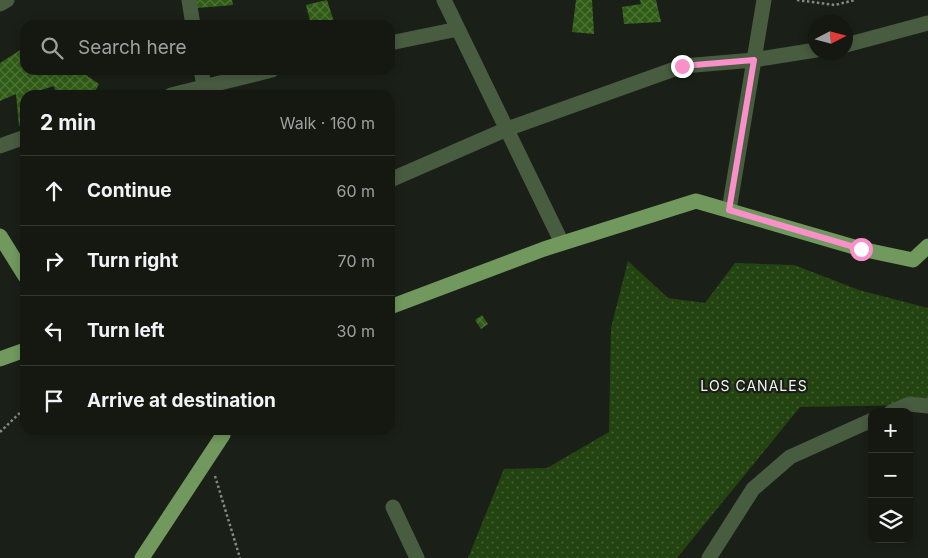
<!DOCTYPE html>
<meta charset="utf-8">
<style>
body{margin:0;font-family:Inter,sans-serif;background:#1d211a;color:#f1f3f6}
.controls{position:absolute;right:15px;bottom:15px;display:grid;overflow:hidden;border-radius:10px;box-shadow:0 2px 8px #0003}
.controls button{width:45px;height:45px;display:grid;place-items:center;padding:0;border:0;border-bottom:1px solid #333731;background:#141811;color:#f1f3f6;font:25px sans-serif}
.compass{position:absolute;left:808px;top:15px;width:45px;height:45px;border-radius:50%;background:#141811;box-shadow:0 2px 8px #0003;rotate:84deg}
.stop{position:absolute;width:15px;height:15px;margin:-11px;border:4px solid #f990ca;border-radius:50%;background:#fff}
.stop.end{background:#f990ca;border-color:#fff;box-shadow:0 1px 5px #0008}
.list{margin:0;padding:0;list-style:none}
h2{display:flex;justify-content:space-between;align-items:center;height:65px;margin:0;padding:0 20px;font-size:21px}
h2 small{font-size:16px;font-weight:400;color:#9da09f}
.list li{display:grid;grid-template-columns:32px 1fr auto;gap:15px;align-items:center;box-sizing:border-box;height:70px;padding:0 20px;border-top:1px solid #333731}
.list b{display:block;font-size:19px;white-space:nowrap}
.list em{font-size:16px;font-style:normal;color:#9da09f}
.icon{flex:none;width:28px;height:28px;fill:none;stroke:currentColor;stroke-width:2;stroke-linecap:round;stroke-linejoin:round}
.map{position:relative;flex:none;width:928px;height:558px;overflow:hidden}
.search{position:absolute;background:#141811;box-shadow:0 2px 8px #0003;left:20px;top:20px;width:375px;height:55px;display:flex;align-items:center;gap:12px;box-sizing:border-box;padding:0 18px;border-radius:15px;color:#9da09f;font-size:19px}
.panel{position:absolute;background:#141811;box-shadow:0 2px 8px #0003;left:20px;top:90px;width:375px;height:345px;border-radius:15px}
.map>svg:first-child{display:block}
.grass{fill:url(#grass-dots)}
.building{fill:url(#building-cross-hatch)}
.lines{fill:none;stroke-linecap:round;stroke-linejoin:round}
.path{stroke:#848a82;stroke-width:2.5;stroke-dasharray:2.5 2.5;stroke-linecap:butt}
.minor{stroke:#485c40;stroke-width:15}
.major{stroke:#71995e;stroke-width:15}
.route{stroke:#f990ca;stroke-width:6}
.labels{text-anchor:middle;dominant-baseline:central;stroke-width:4.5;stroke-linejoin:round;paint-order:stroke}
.neighbourhood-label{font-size:14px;letter-spacing:1px;fill:#f1f6ef;stroke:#1a2017}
</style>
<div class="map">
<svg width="928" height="558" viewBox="0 0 928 558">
<defs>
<pattern id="grass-dots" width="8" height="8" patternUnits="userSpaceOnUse" patternTransform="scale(1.25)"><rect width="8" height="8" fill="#234410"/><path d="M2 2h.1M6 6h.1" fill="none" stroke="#436033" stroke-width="1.8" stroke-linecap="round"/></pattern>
<pattern id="building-cross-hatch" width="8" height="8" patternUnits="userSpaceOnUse" patternTransform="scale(1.25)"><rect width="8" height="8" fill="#305c15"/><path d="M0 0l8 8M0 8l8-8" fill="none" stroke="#4e7437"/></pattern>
</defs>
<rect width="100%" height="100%" fill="#1a2017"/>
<!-- grass -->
<path class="grass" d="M628,261L668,298L705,303L735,263L794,265L859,290L928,308V403L918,405L800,407L677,558H468L504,469L547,468L609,432L611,328Z"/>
<!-- building -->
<path class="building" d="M196,0H232L233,5L197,8Z
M327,0L335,25H311L306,5Z
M576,0H592L594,34L572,32Z
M640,0H656L661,22L624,24L622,7L641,4Z
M25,47V70H79L99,84L93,95H56L54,86L35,92V95H25V124L19,126L16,94L0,101V63Z
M482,315L488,324L481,329L475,320Z"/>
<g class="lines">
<!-- path -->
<path class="path" d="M797,0L835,5L855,0
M0,432L25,408
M215,476L240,558"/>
<!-- minor -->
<path class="minor" d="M189,0L193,25
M444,0L562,243
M0,4L7,0
M390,43L458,29
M846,45L928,23
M201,70L206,95
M171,95L272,70
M0,146L25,137
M390,180L507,129L683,66L754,60L816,50
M729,210L764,0
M891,412L909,404L928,406
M393,507L417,558
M709,558L753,489L790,457L872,420"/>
<!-- major -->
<path class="major" d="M0,236L25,276
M390,307L544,249L696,201L861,249L913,260L928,246
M0,359L25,350
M142,558L223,435L221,430"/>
</g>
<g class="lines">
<!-- route -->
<path class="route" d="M682,66L754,60L729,210L861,249"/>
</g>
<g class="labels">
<!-- neighbourhood labels -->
<g class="neighbourhood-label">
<text x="754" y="385">LOS CANALES</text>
</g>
</g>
</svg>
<div class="controls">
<button>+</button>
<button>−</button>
<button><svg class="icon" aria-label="layers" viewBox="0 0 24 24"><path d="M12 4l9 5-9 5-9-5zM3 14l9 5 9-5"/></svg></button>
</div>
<svg class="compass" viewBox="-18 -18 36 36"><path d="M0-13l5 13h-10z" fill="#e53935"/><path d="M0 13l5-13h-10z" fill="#9da09f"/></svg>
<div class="stop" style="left:861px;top:249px"></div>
<div class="stop end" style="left:682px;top:66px"></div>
<div class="search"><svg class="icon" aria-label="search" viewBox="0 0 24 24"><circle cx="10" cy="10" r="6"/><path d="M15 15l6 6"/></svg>Search here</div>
<section class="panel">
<h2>2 min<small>Walk · 160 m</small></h2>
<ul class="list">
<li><svg class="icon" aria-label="ahead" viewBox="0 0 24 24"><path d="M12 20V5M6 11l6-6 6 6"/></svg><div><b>Continue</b></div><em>60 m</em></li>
<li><svg class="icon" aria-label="right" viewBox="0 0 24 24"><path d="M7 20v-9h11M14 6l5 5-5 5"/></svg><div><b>Turn right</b></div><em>70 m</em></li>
<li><svg class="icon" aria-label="left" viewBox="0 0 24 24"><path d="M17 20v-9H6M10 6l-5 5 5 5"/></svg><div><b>Turn left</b></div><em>30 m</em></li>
<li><svg class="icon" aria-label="arrive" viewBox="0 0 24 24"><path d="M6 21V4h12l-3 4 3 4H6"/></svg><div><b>Arrive at destination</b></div></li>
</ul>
</section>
</div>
